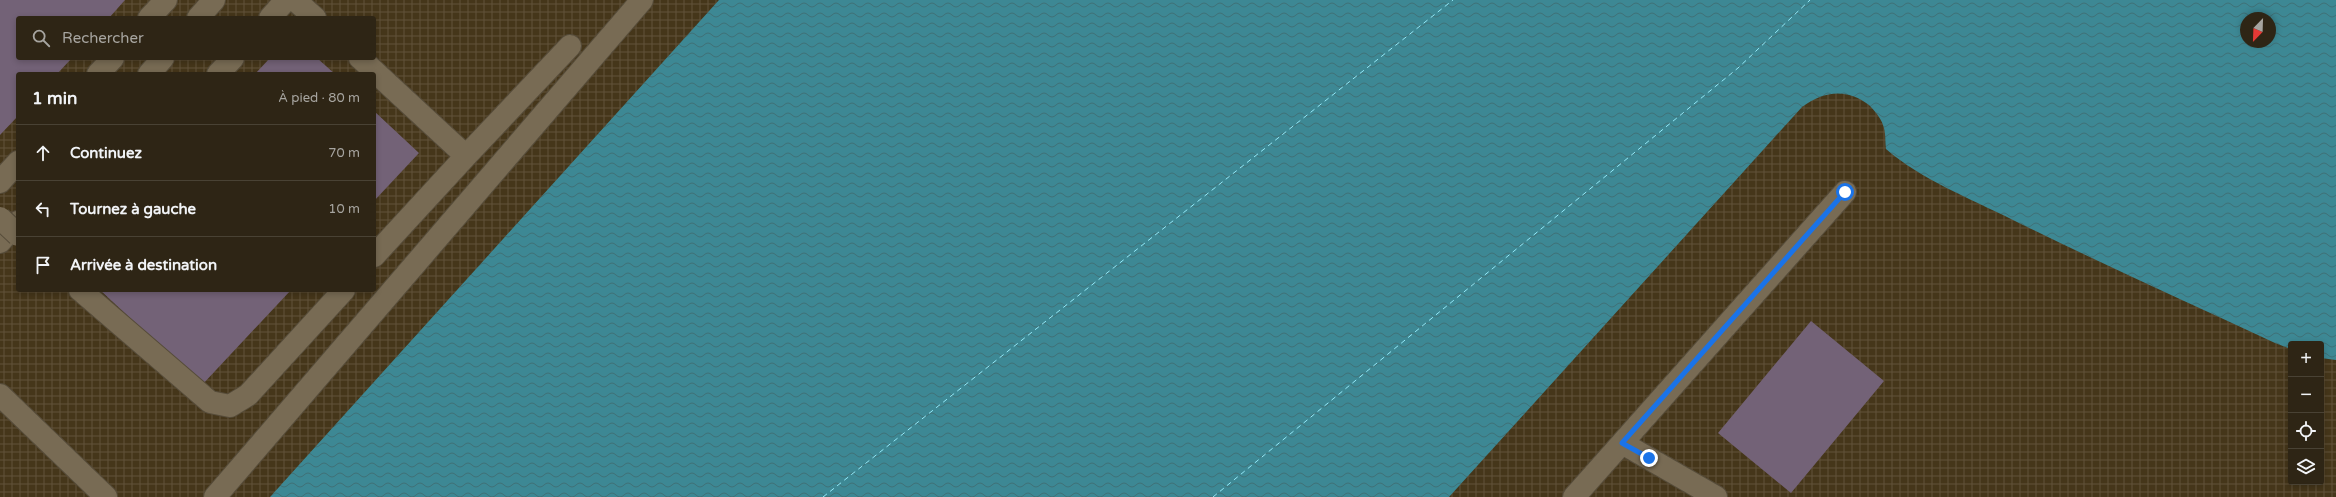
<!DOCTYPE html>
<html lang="fr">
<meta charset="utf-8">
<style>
body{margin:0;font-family:"Varela Round",sans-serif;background:#362d1e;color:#f1f3f6}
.controls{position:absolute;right:12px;bottom:12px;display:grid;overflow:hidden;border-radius:4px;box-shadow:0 2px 6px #0003}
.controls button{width:36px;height:36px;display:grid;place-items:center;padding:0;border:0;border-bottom:1px solid #494234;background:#2e2515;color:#f1f3f6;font:20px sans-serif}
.compass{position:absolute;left:2240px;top:12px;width:36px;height:36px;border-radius:50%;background:#2e2515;box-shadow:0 2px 6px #0003;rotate:203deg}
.stop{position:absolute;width:12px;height:12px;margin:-9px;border:3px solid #1a73e8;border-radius:50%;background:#fff}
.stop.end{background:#1a73e8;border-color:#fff;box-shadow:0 1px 4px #0008}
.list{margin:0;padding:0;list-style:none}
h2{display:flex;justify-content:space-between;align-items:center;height:52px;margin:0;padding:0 16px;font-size:17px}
h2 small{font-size:13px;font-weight:400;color:#a7a5a0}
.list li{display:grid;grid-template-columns:26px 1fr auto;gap:12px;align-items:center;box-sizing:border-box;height:56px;padding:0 16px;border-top:1px solid #494234}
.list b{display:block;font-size:15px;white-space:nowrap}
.list em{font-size:13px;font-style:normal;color:#a7a5a0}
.icon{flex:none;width:22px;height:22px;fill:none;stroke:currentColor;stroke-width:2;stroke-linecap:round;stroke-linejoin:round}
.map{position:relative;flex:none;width:2336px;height:497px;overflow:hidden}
.search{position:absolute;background:#2e2515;box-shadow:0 2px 6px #0003;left:16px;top:16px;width:360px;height:44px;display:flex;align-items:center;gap:10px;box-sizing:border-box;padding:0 14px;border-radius:4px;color:#a7a5a0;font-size:15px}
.panel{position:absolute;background:#2e2515;box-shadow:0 2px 6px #0003;left:16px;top:72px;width:360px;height:220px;border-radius:4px}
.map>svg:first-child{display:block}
.industrial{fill:url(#industrial-grid);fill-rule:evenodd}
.water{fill:url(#water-waves);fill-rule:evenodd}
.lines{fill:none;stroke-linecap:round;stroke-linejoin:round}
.ferry{stroke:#94e9f8;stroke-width:1;stroke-dasharray:5 4;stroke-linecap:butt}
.building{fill:#736277}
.minor-casing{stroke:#564c3a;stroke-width:24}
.minor{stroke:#786b54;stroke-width:22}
.minor-bridge-casing{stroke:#564c3a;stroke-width:24;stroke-linecap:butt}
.minor-bridge{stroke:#786b54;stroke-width:22}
.route{stroke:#1a73e8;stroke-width:5}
</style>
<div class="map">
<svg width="2336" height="497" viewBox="0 0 2336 497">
<defs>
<pattern id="industrial-grid" width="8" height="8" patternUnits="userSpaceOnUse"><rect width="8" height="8" fill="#45361a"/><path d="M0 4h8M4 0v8" fill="none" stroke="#60523a"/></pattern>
<pattern id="water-waves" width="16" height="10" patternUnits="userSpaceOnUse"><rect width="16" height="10" fill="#3d8894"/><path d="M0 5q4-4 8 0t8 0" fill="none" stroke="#3f7076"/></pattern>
</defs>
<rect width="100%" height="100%" fill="#3d311c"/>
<!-- industrial -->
<path class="industrial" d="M0,0H2336V497H0ZM18,18H374V58H18ZM2246,18H2270V42H2246ZM18,74H374V290H18ZM2291,344H2321V482H2291Z"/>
<!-- water -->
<path class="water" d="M719,0H2336V360L2321,358V344H2291V349L2275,343C2187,302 2098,262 2011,219C1969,198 1922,180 1886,149C1885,142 1886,132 1883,125C1881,118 1874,110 1869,105C1846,88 1824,91 1802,107L1449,497H270ZM2246,18H2270V42H2246Z"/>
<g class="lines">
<!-- ferry -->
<path class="ferry" d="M823,497L1453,0
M1213,497L1738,68L1810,0"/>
</g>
<!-- building -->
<path class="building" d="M0,0H125L109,18H18V58H72L57,74H18V116L0,135Z
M270,58H317L335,74H255Z
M374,111L419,153L374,201Z
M100,290H291L202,385Z
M1811,321L1884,381L1791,493L1718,433Z"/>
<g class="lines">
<!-- minor casing -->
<g class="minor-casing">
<path id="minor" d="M295,0L315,18
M149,18L166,0
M198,18L214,0
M270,18L286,0
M360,58L466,156
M98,74L113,58
M149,74L163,58
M218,74L233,58
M0,182L18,162
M0,242L18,222
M374,256L466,156L570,46
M80,290L210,402L230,406L248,395L344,290
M0,395L106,497
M1622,443L1716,497
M215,497L642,0
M1574,497L1845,192"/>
</g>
<!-- minor -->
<use href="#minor" class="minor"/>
<!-- minor-bridge casing -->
<g class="minor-bridge-casing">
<path id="minor-bridge" d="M0,218L18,235"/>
</g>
<!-- minor-bridge -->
<use href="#minor-bridge" class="minor-bridge"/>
</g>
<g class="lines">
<!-- route -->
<path class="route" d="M1649,458L1622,443L1845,192"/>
</g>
</svg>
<div class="controls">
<button>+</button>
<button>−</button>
<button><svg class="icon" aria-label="locate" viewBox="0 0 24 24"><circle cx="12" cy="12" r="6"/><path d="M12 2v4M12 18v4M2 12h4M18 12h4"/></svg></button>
<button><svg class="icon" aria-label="layers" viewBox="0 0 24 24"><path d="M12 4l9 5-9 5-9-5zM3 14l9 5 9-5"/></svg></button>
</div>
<svg class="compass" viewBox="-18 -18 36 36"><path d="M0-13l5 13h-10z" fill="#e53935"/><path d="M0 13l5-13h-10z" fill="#a7a5a0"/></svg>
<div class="stop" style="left:1845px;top:192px"></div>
<div class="stop end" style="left:1649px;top:458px"></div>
<div class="search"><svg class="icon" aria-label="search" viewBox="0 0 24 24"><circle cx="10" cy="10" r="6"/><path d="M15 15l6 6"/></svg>Rechercher</div>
<section class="panel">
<h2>1 min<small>À pied · 80 m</small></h2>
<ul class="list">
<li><svg class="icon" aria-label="ahead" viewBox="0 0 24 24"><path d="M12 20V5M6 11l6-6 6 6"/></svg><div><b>Continuez</b></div><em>70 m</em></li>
<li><svg class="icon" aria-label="left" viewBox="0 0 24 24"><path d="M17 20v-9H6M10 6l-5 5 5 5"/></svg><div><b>Tournez à gauche</b></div><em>10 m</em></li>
<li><svg class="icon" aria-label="arrive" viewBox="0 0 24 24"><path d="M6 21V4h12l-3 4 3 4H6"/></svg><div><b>Arrivée à destination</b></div></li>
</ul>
</section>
</div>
